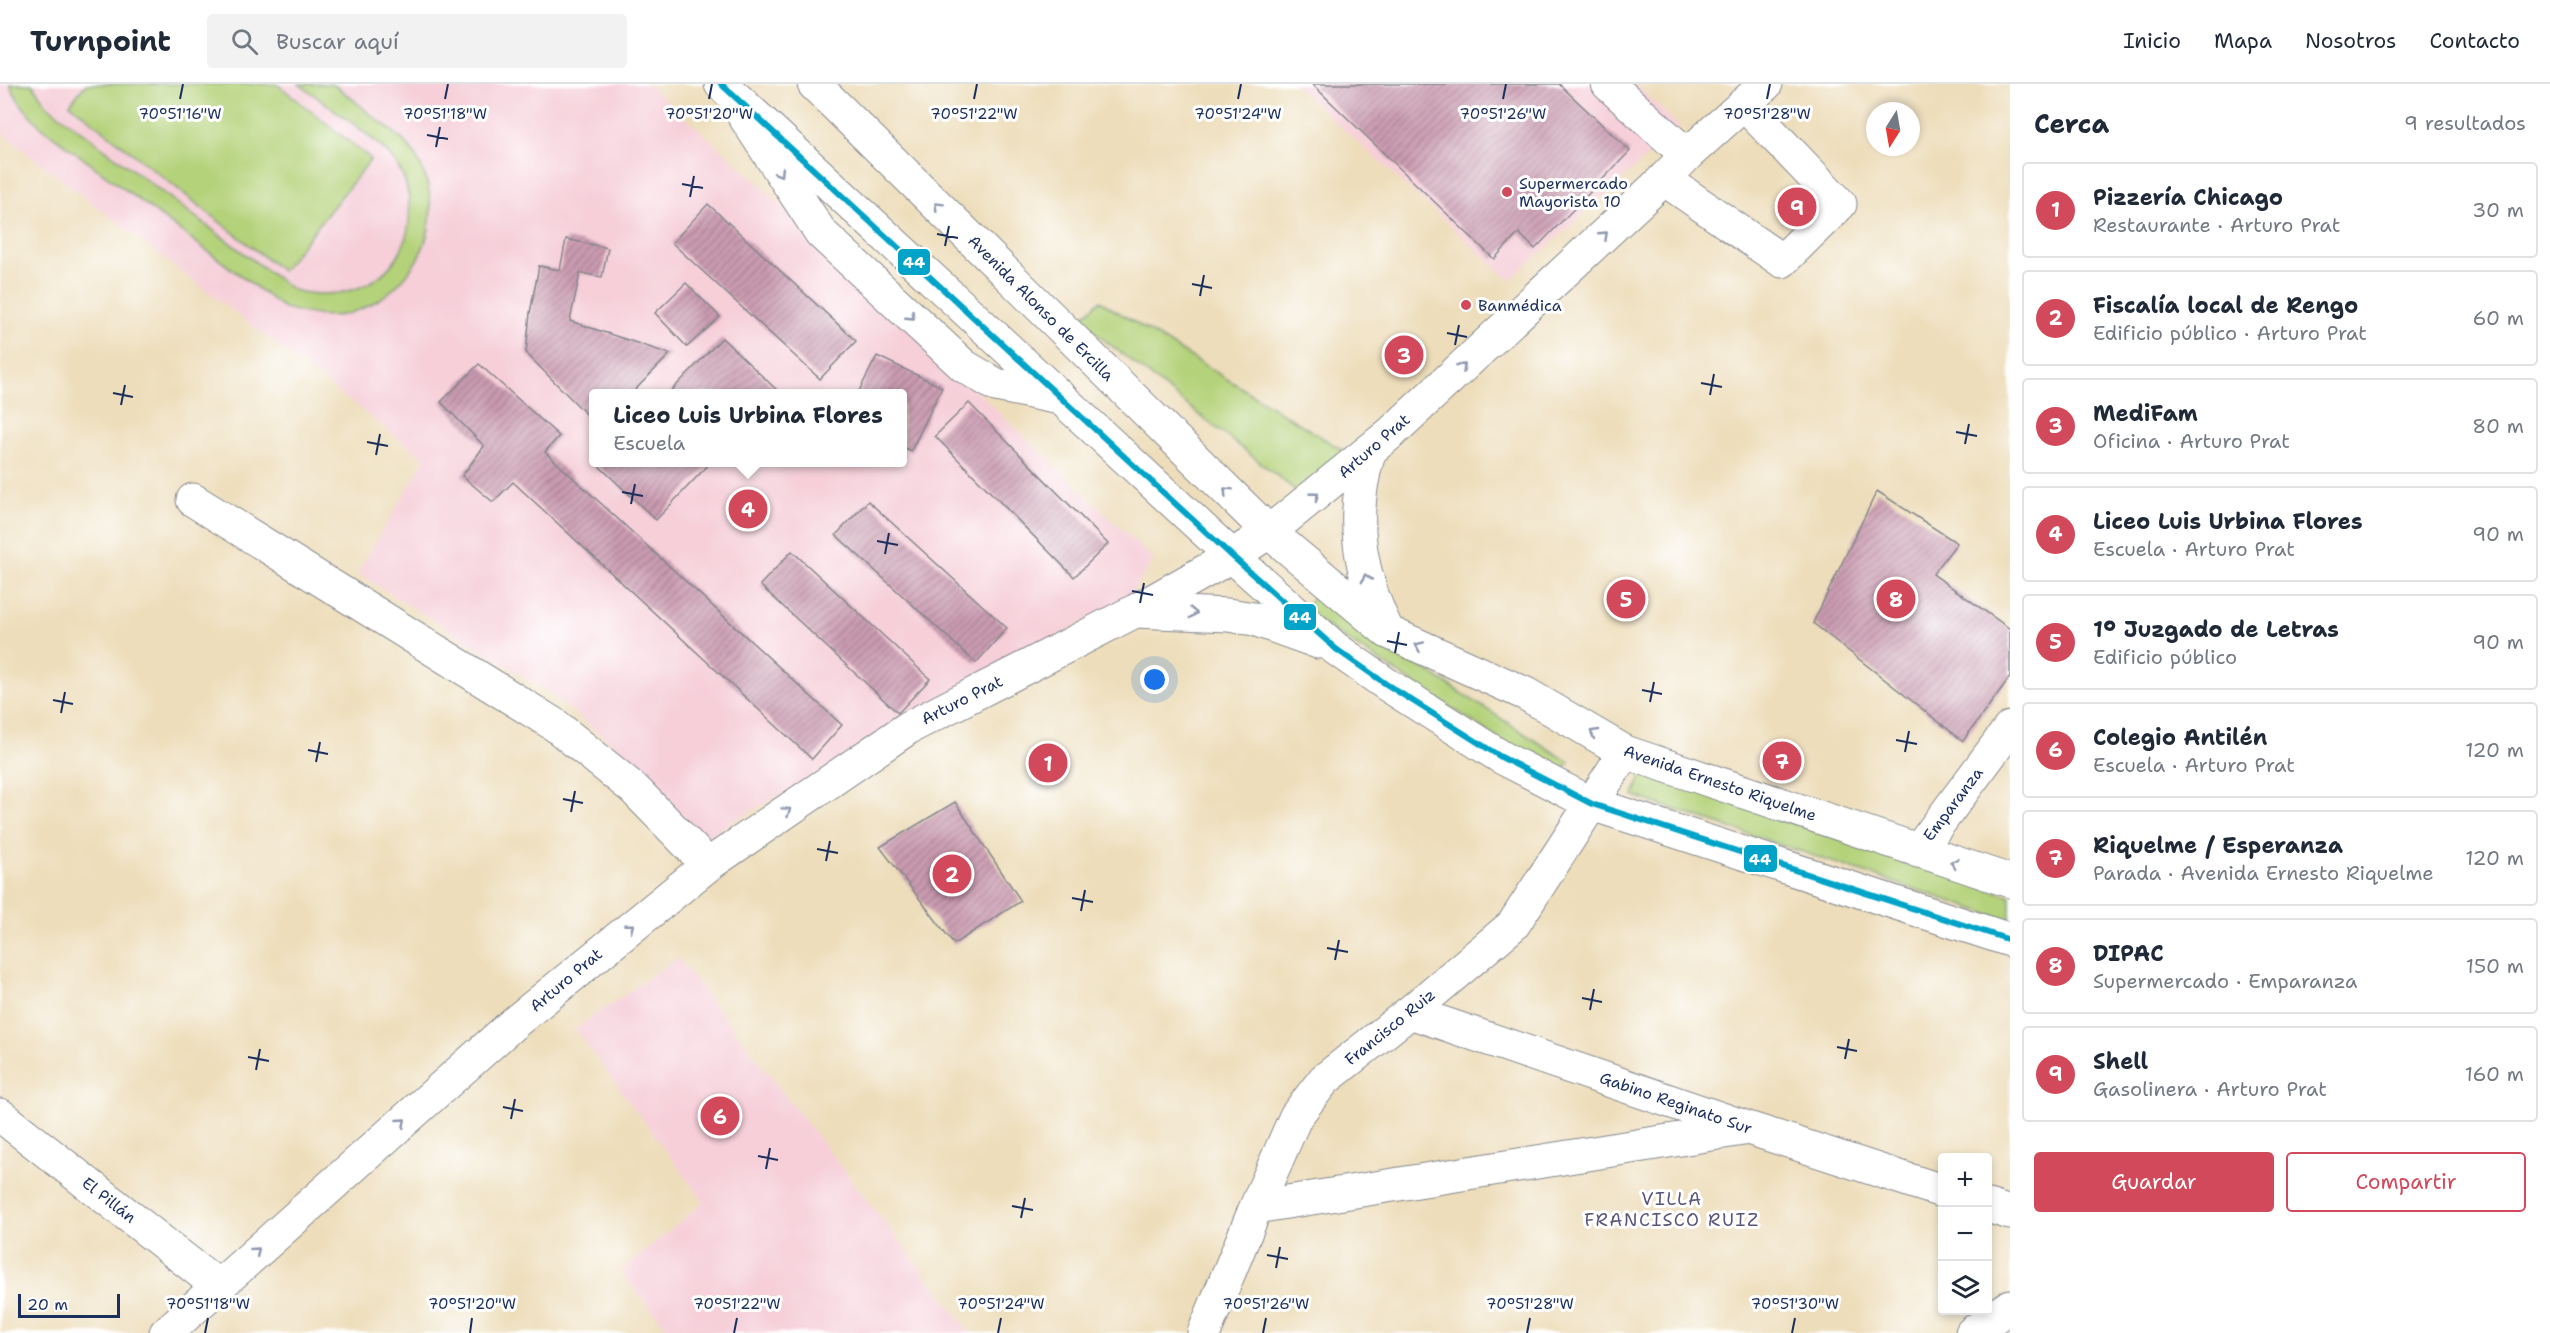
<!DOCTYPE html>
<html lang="es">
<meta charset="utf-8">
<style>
body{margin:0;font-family:"Shantell Sans",sans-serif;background:#f2f2f3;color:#1f2937}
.controls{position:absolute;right:18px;bottom:18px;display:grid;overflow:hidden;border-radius:6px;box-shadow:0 3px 9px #0003}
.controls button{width:54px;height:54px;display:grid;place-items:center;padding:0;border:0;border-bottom:2px solid #e0e1e3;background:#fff;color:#1f2937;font:30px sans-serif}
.compass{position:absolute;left:1866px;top:18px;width:54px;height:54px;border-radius:50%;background:#fff;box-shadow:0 3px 9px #0003;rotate:191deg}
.scale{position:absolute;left:18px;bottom:15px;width:102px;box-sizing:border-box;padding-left:6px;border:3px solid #1b2f5e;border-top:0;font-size:16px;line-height:21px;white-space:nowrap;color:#1b2f5e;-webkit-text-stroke:4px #fff;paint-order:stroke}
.you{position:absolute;left:1155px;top:596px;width:21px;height:21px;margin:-15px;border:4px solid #fff;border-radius:50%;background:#1a73e8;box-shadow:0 0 0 9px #1a73e833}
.badge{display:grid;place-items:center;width:39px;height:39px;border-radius:50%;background:#d1495b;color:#fff;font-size:20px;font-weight:700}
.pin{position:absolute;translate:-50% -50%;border:3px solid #fff;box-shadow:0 2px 6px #0006}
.popup{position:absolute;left:589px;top:305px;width:318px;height:78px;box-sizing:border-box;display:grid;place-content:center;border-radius:6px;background:#fff;filter:drop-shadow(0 2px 4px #0005);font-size:20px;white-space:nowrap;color:#747a83}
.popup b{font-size:22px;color:#1f2937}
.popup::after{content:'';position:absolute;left:50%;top:100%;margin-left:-12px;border:12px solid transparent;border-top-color:#fff}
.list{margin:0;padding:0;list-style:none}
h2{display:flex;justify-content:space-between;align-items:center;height:78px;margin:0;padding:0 24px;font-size:26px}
h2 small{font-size:20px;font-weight:400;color:#747a83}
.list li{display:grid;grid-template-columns:39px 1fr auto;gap:18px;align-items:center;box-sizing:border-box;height:96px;margin:0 12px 12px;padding:0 12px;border:2px solid #e0e1e3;border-radius:6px}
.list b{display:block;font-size:22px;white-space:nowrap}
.list p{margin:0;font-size:20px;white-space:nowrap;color:#747a83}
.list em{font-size:20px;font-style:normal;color:#747a83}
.actions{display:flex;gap:12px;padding:18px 24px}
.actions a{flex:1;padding:14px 0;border:2px solid #d1495b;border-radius:6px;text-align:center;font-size:21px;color:#d1495b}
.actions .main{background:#d1495b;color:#fff}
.icon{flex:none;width:33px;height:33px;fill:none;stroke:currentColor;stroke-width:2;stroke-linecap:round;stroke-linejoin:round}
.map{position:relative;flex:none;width:2010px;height:1249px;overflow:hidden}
header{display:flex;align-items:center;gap:36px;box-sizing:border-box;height:84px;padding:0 30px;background:#fff;border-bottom:2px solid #e0e1e3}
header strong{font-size:28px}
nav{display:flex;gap:33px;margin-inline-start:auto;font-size:21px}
.search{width:420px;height:54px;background:#f2f2f3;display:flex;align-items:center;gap:15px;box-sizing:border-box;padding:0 21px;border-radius:6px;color:#747a83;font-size:22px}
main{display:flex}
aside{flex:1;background:#fff}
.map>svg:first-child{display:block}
.built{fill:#f6cfd9;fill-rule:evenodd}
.green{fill:#b4d279;stroke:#68806c;stroke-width:1.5}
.building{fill:url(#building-hatch)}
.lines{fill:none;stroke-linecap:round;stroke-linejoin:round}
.minor-casing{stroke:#84868c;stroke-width:35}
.major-casing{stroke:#84868c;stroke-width:35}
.minor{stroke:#fff;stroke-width:33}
.major{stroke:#fff;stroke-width:33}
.bus-1-casing{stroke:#fff;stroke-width:10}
.bus-1{stroke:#01a3c8;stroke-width:6}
.oneway{stroke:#8d97ae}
.ticks{fill:none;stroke:#1b2f5e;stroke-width:2}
.poi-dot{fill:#d1495b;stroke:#fff;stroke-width:2}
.labels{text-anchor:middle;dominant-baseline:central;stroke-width:6;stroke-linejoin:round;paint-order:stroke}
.poi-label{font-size:16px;fill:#1b2f5e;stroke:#fff;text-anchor:start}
.street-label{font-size:16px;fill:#1b2f5e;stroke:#fff}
.neighbourhood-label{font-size:18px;letter-spacing:1.5px;fill:#59557b;stroke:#fff}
.ticks-label{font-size:15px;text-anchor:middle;fill:#1b2f5e;stroke:#fff;stroke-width:6;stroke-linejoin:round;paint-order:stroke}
.line-badge{stroke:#fff;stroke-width:2}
.badge-label{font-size:16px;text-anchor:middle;font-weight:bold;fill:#fff}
</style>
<header>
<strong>Turnpoint</strong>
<div class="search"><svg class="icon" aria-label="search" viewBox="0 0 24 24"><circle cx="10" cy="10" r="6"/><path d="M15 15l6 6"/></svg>Buscar aquí</div>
<nav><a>Inicio</a><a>Mapa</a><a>Nosotros</a><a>Contacto</a></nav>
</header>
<main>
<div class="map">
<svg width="2010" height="1249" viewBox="0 0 2010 1249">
<defs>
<pattern id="building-hatch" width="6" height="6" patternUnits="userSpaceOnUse" patternTransform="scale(1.5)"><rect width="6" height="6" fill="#cb9bb0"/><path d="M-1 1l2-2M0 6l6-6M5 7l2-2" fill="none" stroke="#a47f92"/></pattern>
</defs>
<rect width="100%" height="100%" fill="#fff"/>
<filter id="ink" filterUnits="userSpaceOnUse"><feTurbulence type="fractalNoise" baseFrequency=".0167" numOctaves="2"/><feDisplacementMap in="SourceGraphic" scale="12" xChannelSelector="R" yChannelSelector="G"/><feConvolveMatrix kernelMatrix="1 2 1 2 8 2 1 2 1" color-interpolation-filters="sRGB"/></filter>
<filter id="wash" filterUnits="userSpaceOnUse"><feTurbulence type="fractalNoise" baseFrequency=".008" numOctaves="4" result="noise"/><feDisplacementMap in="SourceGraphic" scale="24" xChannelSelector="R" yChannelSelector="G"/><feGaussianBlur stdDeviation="1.35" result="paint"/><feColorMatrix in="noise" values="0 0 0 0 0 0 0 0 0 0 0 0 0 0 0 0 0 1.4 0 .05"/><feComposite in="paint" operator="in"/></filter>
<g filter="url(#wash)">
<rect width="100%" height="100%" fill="#edddba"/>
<!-- built -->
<path class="built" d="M0,0H647L736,78L1154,476L1129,512L704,754L630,674L546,606L357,489L425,375L0,48ZM594,310H903V378H594Z
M1294,0H1635L1680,43L1510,196Z
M678,874L971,1249H671L620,1188L704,1118L575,945Z"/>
<!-- green -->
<path class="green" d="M10,0H32L46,20L58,30L293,206C346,220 402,197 409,138C411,118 408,98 397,81C382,57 324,19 299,0C308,0 323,0 331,0C340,3 363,24 371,31C387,43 404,54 415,71C454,135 416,210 347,230C327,235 304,229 284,224L45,46C30,33 18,19 10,0Z
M86,0H277L371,75L282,187L70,20Z
M1100,217L1349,370L1299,409L1079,236Z
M1318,508L1416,580L1569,678L1559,694L1303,527Z
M1642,688L2010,812V837L1634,712Z"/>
<g id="blocks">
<!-- building -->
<path class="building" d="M1312,0H1559L1630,67L1535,165L1519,149L1494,175Z
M708,120L856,257L820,295L672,159Z
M566,155L608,164L602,193L580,189L570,237L670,270L632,309H594V338L526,269L530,229L539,182L560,186Z
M686,199L720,233L687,263L655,229Z
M722,254L779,308L778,309H669Z
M877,272L942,303L911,367L903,363V309H858Z
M479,280L559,352L545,368L842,641L812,675L513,398L493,418L462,392L484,362L441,318Z
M969,319L1108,460L1074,493L935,352Z
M603,378H711L656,436L599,382Z
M1877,407L1957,459L1933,490L2010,545V593L1963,657L1813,539Z
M868,417L1007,544L976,579L836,451Z
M792,467L930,595L898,629L760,501Z
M955,718L1021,817L954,860L880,763Z"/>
</g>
</g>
<g filter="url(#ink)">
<use href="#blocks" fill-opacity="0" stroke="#84868c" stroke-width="1.5"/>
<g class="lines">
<!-- minor casing -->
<g class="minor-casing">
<path id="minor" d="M1608,0L1687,71
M737,21L821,149L964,282L996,301L1060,314
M1664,95L1782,177L1840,120L1744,20
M193,416L555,641L634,705L708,781
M1918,767L2010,644
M1410,928L1748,1044L1942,1107
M0,1031L217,1201
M1988,1122L2010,1129
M1256,1123L1743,1045
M1204,1249L1256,1123L1296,1032L1324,996L1410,928L1513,841L1625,668"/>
</g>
<!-- major casing -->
<g class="major-casing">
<path id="major" d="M721,0L1232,472L1336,565L1386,600L1501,673L1592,720L2010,856
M814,0L1269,448L1388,548L1526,610L1625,668L2010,797
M1369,369C1350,430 1358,486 1386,544
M1135,527L1228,531L1254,535L1318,558
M166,1249L514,939L708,781L908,644L1135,527L1232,472L1269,448L1391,349L1664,95L1687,71L1766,0
M1972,1249L2010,1222"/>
</g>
<!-- minor -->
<use href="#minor" class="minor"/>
<!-- major -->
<use href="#major" class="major"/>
<!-- bus-1 casing -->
<g class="bus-1-casing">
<path id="bus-1" d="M721,0L1232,472L1336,565L1386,600L1501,673L1592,720L2010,856"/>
</g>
<!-- bus-1 -->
<use href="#bus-1" class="bus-1"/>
</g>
<!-- one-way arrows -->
<defs><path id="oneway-chevron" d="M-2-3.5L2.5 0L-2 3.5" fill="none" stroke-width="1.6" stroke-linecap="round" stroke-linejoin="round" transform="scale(1.5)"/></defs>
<g class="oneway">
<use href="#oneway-chevron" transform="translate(780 89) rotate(58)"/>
<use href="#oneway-chevron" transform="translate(938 122) rotate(-135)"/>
<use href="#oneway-chevron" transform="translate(1604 151) rotate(-43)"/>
<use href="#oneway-chevron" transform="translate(911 232) rotate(43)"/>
<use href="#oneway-chevron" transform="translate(1462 283) rotate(-43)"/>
<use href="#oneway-chevron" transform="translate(1227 407) rotate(-135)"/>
<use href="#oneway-chevron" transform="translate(1315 412) rotate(-38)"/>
<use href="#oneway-chevron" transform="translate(1366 494) rotate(-106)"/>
<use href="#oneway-chevron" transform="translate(1193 529) rotate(3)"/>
<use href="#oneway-chevron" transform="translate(1419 562) rotate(-156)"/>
<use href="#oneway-chevron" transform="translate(1594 649) rotate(-150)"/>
<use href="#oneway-chevron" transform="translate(787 727) rotate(-34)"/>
<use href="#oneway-chevron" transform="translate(1954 779) rotate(-162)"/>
<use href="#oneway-chevron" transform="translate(630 843) rotate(-39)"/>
<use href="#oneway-chevron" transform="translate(402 1038) rotate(-41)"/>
<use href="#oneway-chevron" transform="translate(256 1167) rotate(-41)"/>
</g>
</g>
<!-- ticks -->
<path class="ticks" d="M180,15L183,0M445,15L448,0M709,15L712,0M974,15L977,0M1238,15L1241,0M1503,15L1506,0M1767,15L1770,0M427,51L448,55M436,63L440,43M682,100L703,104M690,113L694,92M937,150L958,154M945,162L949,142M1192,200L1212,204M1200,212L1204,191M1447,249L1467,253M1455,261L1459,241M1701,299L1722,303M113,309L133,313M1710,311L1714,290M121,321L125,301M1956,348L1977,352M367,358L388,362M1965,360L1969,340M376,371L380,350M622,408L643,412M631,420L635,400M877,457L898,461M885,470L889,449M1132,507L1153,511M1140,519L1144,499M1387,557L1407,561M1395,569L1399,548M1642,606L1662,610M53,616L73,620M1650,618L1654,598M61,629L65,608M1896,656L1917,660M308,666L328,670M1905,668L1909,647M316,678L320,658M563,715L583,719M571,728L575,707M817,765L838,769M826,777L830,757M1072,814L1093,818M1081,827L1085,806M1327,864L1348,868M1335,876L1339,856M1582,914L1602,918M1590,926L1594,905M1837,963L1857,967M248,973L269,977M1845,975L1849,955M256,986L260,965M503,1023L523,1027M511,1035L515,1015M758,1072L778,1076M766,1085L770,1064M1012,1122L1033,1126M1021,1134L1025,1114M1267,1171L1288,1175M1276,1184L1280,1163M205,1249L208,1234M470,1249L472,1234M734,1249L737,1234M998,1249L1001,1234M1263,1249L1266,1234M1527,1249L1530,1234M1792,1249L1795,1234"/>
<!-- markers -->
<g class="poi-dot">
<circle cx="1507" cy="108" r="6"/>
<circle cx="1466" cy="221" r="6"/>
</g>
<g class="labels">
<!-- poi labels -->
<g class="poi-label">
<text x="1519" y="99">Supermercado<tspan x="1519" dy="18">Mayorista 10</tspan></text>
<text x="1478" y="221">Banmédica</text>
</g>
<!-- street labels -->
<g class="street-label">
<text transform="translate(1041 224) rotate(45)">Avenida Alonso de Ercilla</text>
<text transform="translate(1374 362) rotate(-41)">Arturo Prat</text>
<text transform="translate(962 616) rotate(-27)">Arturo Prat</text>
<text transform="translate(1720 699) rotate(19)">Avenida Ernesto Riquelme</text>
<text transform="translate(1953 720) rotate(-53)">Emparanza</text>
<text transform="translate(566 896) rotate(-40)">Arturo Prat</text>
<text transform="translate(1390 943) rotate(-39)">Francisco Ruiz</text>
<text transform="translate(1676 1019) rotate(19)">Gabino Reginato Sur</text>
<text transform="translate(109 1116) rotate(38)">El Pillán</text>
</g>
<!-- neighbourhood labels -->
<g class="neighbourhood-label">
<text x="1672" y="1115">VILLA<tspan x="1672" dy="21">FRANCISCO RUIZ</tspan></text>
</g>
</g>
<g class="ticks-label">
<text x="180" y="35">70°51'16"W</text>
<text x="445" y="35">70°51'18"W</text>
<text x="709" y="35">70°51'20"W</text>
<text x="974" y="35">70°51'22"W</text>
<text x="1238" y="35">70°51'24"W</text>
<text x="1503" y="35">70°51'26"W</text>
<text x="1767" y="35">70°51'28"W</text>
<text x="208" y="1225">70°51'18"W</text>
<text x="472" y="1225">70°51'20"W</text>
<text x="737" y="1225">70°51'22"W</text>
<text x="1001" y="1225">70°51'24"W</text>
<text x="1266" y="1225">70°51'26"W</text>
<text x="1530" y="1225">70°51'28"W</text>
<text x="1795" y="1225">70°51'30"W</text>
</g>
<g class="line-badge">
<rect x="897" y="164" width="34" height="28" rx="6" fill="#01a3c8"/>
<rect x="1283" y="519" width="34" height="28" rx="6" fill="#01a3c8"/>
<rect x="1743" y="760" width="35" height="29" rx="6" fill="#01a3c8"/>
</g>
<g class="badge-label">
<text x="914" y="184">44</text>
<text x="1300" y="539">44</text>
<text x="1760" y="781">44</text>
</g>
</svg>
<div class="controls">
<button>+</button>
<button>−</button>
<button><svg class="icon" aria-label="layers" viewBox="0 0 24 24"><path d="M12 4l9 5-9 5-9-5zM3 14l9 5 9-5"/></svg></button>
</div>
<svg class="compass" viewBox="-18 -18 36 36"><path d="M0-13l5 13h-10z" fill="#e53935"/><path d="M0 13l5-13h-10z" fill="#747a83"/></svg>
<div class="scale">20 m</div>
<div class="you"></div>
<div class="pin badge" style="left:1048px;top:679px">1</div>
<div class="pin badge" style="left:952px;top:790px">2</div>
<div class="pin badge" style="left:1404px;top:271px">3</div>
<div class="pin badge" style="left:748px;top:425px">4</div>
<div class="popup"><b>Liceo Luis Urbina Flores</b>Escuela</div>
<div class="pin badge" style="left:1626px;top:515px">5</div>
<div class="pin badge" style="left:720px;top:1032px">6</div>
<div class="pin badge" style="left:1782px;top:677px">7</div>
<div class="pin badge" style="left:1896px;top:515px">8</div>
<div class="pin badge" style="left:1797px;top:123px">9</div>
</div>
<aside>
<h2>Cerca<small>9 resultados</small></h2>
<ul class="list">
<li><span class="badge">1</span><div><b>Pizzería Chicago</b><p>Restaurante · Arturo Prat</p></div><em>30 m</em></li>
<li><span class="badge">2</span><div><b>Fiscalía local de Rengo</b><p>Edificio público · Arturo Prat</p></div><em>60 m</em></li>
<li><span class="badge">3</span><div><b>MediFam</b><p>Oficina · Arturo Prat</p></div><em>80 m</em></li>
<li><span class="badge">4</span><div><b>Liceo Luis Urbina Flores</b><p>Escuela · Arturo Prat</p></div><em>90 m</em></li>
<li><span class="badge">5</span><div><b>1° Juzgado de Letras</b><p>Edificio público</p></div><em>90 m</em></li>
<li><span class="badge">6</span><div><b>Colegio Antilén</b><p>Escuela · Arturo Prat</p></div><em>120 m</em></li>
<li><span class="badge">7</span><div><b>Riquelme / Esperanza</b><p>Parada · Avenida Ernesto Riquelme</p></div><em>120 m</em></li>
<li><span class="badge">8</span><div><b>DIPAC</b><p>Supermercado · Emparanza</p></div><em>150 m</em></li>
<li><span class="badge">9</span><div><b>Shell</b><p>Gasolinera · Arturo Prat</p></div><em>160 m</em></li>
</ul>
<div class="actions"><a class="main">Guardar</a><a>Compartir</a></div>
</aside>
</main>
